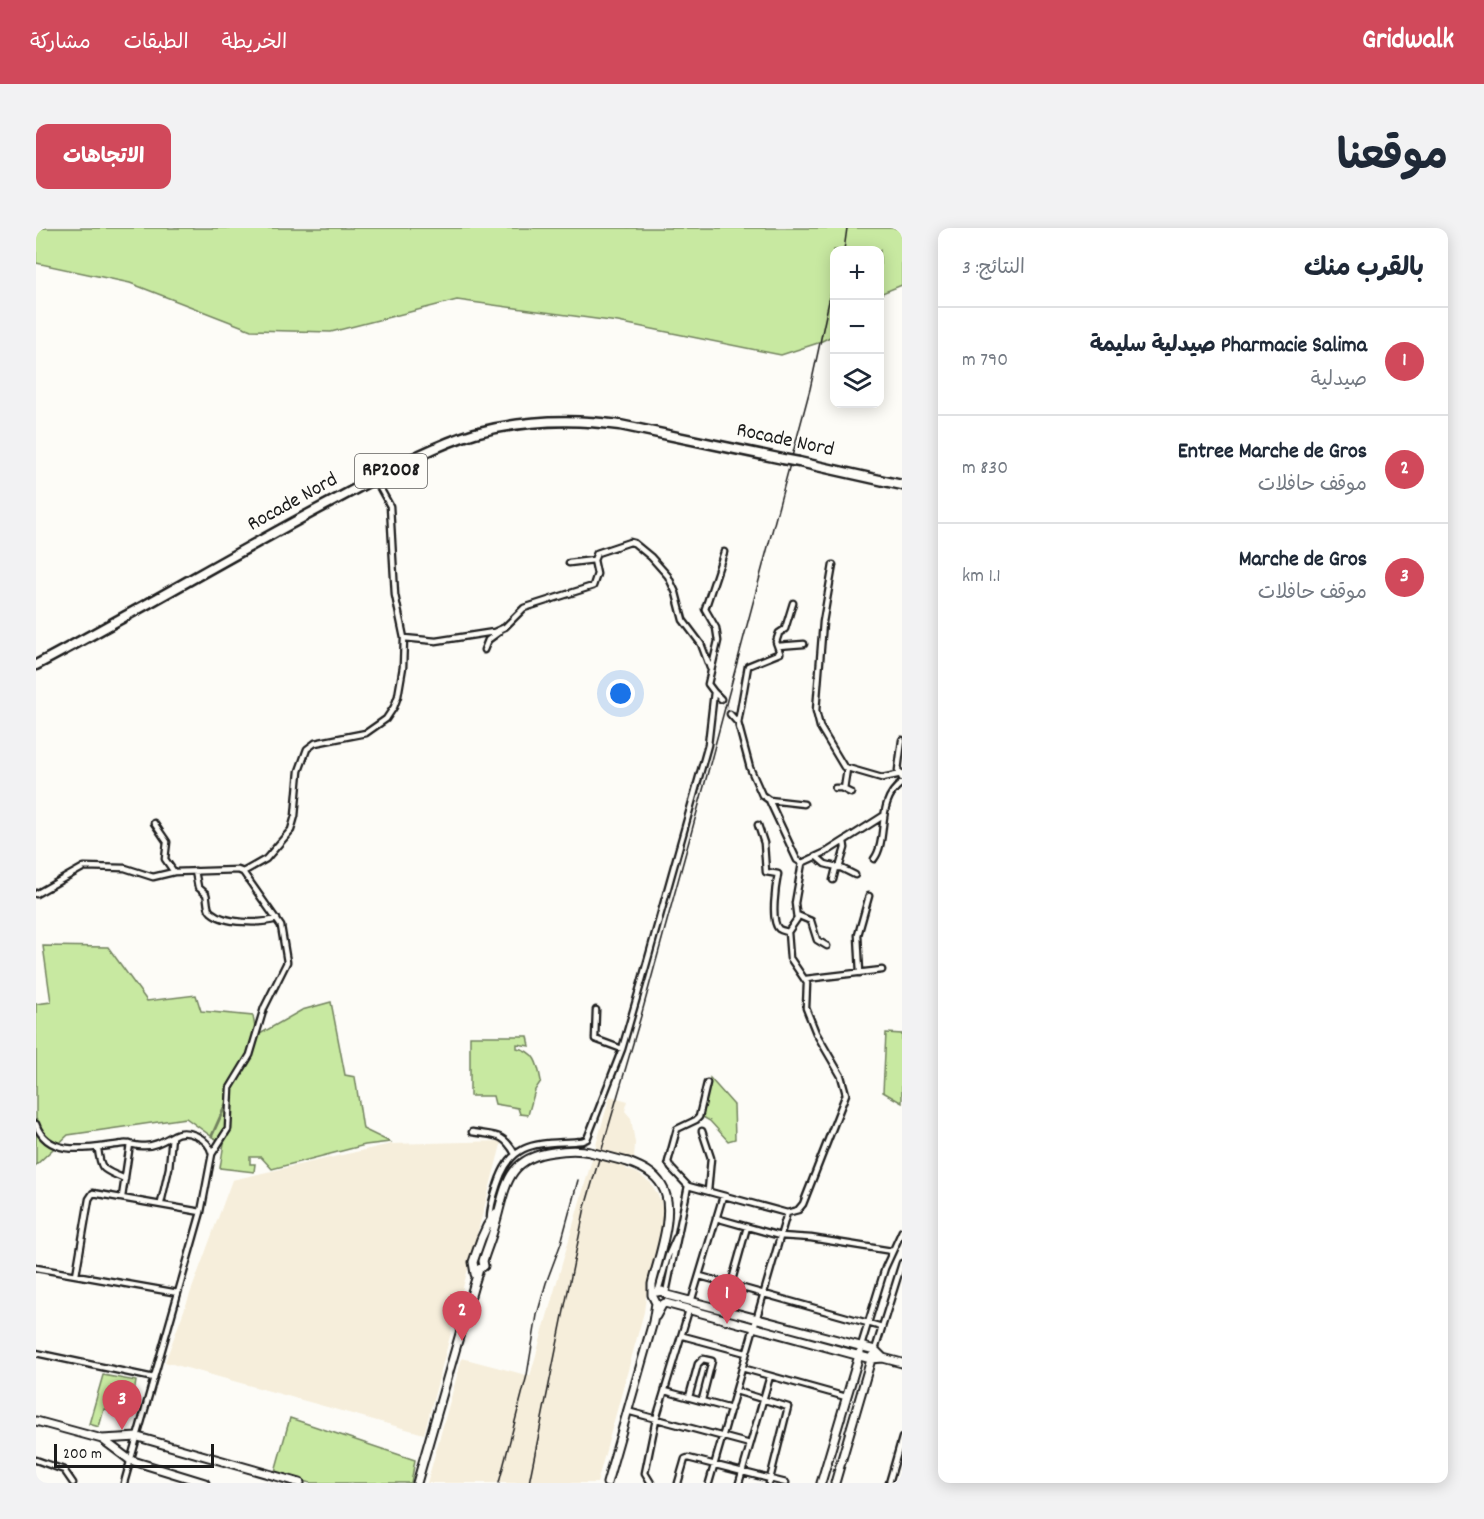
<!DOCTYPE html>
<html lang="ar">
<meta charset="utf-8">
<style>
body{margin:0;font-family:Dekko,"Playpen Sans Arabic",sans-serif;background:#f2f2f3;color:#1f2937;direction:rtl}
.controls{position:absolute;right:18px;top:18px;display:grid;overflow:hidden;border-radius:12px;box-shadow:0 3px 15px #0003}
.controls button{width:54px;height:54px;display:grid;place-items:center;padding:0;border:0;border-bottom:2px solid #e0e1e3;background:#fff;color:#1f2937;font:30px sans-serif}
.scale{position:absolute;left:18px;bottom:15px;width:160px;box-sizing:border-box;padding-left:6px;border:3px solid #1c1c1c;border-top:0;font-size:16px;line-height:21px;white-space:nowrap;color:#1c1c1c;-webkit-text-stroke:4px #fdfcf7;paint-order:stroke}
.you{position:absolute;left:585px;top:466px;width:21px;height:21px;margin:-15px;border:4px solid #fff;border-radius:50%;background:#1a73e8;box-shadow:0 0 0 9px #1a73e833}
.badge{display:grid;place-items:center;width:39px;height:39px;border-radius:50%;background:#d1495b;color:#fff;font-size:20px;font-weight:700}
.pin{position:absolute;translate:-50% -50px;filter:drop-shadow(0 2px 3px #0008)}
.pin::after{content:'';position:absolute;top:32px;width:21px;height:18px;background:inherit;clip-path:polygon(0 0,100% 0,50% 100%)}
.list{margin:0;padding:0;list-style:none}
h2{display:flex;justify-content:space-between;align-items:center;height:78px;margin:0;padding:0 24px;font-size:26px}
h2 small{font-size:20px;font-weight:400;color:#747a83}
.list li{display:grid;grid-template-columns:39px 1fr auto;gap:18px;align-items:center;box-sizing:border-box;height:108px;padding:0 24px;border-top:2px solid #e0e1e3}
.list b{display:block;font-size:22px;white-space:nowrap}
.list p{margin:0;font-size:20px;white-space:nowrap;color:#747a83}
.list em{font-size:20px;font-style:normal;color:#747a83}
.icon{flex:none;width:33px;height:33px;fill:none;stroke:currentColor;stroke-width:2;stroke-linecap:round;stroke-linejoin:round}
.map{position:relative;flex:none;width:866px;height:1255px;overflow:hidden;direction:ltr;border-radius:12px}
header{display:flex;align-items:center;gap:36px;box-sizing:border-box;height:84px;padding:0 30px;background:#d1495b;color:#fff}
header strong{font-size:28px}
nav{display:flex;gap:33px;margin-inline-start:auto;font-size:21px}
.intro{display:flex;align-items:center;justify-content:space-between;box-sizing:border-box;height:144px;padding:0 36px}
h1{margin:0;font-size:42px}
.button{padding:15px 27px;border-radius:12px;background:#d1495b;color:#fff;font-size:21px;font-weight:700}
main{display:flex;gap:36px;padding:0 36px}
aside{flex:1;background:#fff;border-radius:12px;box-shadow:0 3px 15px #0003}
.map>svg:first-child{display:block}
.built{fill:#f6eedb}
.green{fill:#c8e9a1;stroke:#72825e;stroke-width:1.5}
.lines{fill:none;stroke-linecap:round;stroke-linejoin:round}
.street-tunnel{stroke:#dbdad6;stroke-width:4.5;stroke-dasharray:4.5 2;stroke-linecap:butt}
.street-casing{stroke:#1c1c1c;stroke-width:9}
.secondary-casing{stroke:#1c1c1c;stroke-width:11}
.highway-casing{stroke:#1c1c1c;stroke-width:13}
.street{stroke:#fdfcf7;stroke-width:4.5}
.secondary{stroke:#fdfcf7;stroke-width:7}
.highway{stroke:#fdfcf7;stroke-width:8}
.rail{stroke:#1c1c1c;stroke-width:1.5}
.secondary-bridge-casing{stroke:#1c1c1c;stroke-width:11;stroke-linecap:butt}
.highway-bridge-casing{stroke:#1c1c1c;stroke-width:13;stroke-linecap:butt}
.secondary-bridge{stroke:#fdfcf7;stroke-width:7}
.highway-bridge{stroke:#fdfcf7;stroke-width:8}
.labels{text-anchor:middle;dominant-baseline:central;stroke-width:4.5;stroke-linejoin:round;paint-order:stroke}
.shield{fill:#fdfcf7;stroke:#605f5e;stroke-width:1.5}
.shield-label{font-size:20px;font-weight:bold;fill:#1c1c1c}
.street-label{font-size:21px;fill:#1c1c1c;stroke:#fdfcf7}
</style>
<header>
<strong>Gridwalk</strong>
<nav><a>الخريطة</a><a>الطبقات</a><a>مشاركة</a></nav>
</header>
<div class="intro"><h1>موقعنا</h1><a class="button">الاتجاهات</a></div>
<main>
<aside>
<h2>بالقرب منك<small>النتائج: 3</small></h2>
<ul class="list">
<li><span class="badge">1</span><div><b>Pharmacie Salima صيدلية سليمة</b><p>صيدلية</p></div><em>790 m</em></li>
<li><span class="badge">2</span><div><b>Entree Marche de Gros</b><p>موقف حافلات</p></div><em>830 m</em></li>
<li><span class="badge">3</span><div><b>Marche de Gros</b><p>موقف حافلات</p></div><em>1.1 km</em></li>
</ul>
</aside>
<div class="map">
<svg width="866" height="1255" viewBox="0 0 866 1255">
<rect width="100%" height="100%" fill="#fdfcf7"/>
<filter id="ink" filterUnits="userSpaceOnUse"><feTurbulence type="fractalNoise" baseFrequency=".0167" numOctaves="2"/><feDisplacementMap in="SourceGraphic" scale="12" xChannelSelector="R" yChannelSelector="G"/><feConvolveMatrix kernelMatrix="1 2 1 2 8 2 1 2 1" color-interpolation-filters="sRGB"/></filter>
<g filter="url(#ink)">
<!-- built -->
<path class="built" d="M574,868L592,873L589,883L595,890L599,915L598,932L593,930L590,941L601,945L615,955L625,973L627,985L622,1020L611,1062L608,1084L561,1255H391L426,1130L494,1148Z
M466,913L388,1206L129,1134L196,952L355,916Z"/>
<!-- green -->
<path class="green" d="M0,0H866V57L844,66V22H798V107L782,115L745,127L582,94L421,72L295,104L215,102L94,55L0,35Z
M7,718L72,719L111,773L160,767L165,783L217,788L220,806L175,908L150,890L32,907L0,937V776L15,774Z
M295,774L309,847L319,849L327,901L354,914L329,917L236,941L225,929H214V936H219L218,944L184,940L188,915L176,909L222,807L266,782Z
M850,805L866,806V875L847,864Z
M434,808H492L494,818L481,816V820C499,823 502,836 505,853L499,862L492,887L484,886L482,880L459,876L457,868H434Z
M674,850L698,877L699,911L692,913L674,893L667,889Z
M67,1147L100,1153L97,1172L85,1170L82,1183L68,1181L63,1199L53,1196Z
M254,1190L379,1232L375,1255H275L238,1247Z"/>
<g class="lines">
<!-- street-tunnel -->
<path class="street-tunnel" d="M685,471L694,486"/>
<!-- street casing -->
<g class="street-casing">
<path id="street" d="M533,335L558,332
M797,337L787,394L780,483L784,499L808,539L846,550L866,546
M757,375L749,401L743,405L740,414L744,425L712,438L702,495L714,540L726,567L733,572L761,632L766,635
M368,410L400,413L458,404L469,399L488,380L557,358L561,346L558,332L561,325L594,314L598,315L615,329L632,348L640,365L647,392L665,416L674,440
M742,418L768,416
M448,422L452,412L463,404
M678,464L685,471
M694,486L702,495
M866,512L862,542L866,550
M799,560H805L815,565
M808,561L811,541
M733,572L768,576
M118,595L131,614L129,631L138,644
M781,629L789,636L805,640L819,647
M838,631C853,611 839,573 866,555
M803,640L809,620L808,613
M159,643L162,659L170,666C172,671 170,680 175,684C189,696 224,696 241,691
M207,644L230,631L255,602L259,588L263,543L271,521L279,515L330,505L350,491L358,479L362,468L367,439L368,410L359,367L354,278L339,251
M797,652L800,640
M0,666L48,639L89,640L117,649L138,644L202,642L207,644L245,698L251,734L228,780L214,827L194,860L192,901L176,926
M761,687L775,693L781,712L791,718
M752,704L761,691L759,675L766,635L792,623L847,588
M824,745L822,707L833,668
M770,751L846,742
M560,782L559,811L586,821
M671,855L663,889L660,892L641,901L632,934L635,940L652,958L751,985L762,982L767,976L810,866L805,848L780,805L770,780L771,755L754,730L752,704C749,703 746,703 743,701C734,694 740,656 742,646L730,644L728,615L722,597
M0,896C12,932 59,919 87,916C94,915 99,918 106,918C117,919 127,913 136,908
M666,903L675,930L672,963
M436,904C458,908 467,904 479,926
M62,921C65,945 68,941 89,951
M86,969L94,916
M680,990L744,1008L775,1010L856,1023
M454,991C454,978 458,967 462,955C477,909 506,917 546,913L551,911L586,821L606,752L672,517L678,464L672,456L682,413L680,400L669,381L688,324
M0,1040L142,1065
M40,1047L53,971L57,965L165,984
M664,1048L846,1099
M695,1056L711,999
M622,1063L632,1028L640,1010
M630,1065L652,958
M655,1074L687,968
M647,1108L710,1125
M825,1118L849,1040L866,1003
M839,1122L866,1035
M0,1125L118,1150
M706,1140L810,1169
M629,1163L695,1181
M700,1163L752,1179L733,1255
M653,1169L662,1136L667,1131L676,1133L666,1172
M591,1183L714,1216
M0,1232L28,1242L37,1255
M88,1255L165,984L176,926C173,910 150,899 136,908L133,940L125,975
M615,1255L609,1245L620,1191L653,1082
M642,1255L649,1231L652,1230L750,1255
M673,1255L751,985
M703,1255L734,1148
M853,1255L866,1210"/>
</g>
<!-- secondary casing -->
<g class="secondary-casing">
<path id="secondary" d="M439,1046L437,1034L445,1011L451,998L460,985
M621,1064L626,1063L631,1067L839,1122L847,1130
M620,1088L626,1077L629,1075L835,1131L847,1130L866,1135
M0,1193L66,1211L102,1209L264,1255
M66,1211L94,1232L169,1255
M381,1255L438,1057L443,1041L448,1038L447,1033C451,1020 456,1009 459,997C470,959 470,930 517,924C530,922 541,921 554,924
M571,1255L617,1094L620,1075L616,1067V1056C622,1031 641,981 626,958C619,945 605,939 592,934
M785,1255L824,1124
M799,1255L836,1128"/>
</g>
<!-- highway casing -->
<g class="highway-casing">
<path id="highway" d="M763,234L866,257
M0,437C100,384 199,325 299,272C343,249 392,219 439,205C487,192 534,190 584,197L747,231"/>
</g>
<!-- street -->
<use href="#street" class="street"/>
<!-- secondary -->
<use href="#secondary" class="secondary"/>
<!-- highway -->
<use href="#highway" class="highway"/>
<!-- rail -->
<path class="rail" d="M808,22L811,0
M463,1255L491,1147L501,1087L510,1055L525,1015L542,952
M493,1255L549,979L605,788L670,551L774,161L798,50"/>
<!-- secondary-bridge casing -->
<g class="secondary-bridge-casing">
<path id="secondary-bridge" d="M554,924L592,934"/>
</g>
<!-- highway-bridge casing -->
<g class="highway-bridge-casing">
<path id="highway-bridge" d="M747,231L763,234"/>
</g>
<!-- secondary-bridge -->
<use href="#secondary-bridge" class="secondary-bridge"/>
<!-- highway-bridge -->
<use href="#highway-bridge" class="highway-bridge"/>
</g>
</g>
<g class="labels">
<!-- shield labels -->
<rect class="shield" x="319" y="226" width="72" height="34" rx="4.5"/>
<g class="shield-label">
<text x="355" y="243">RP2008</text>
</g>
<!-- street labels -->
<g class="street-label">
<text transform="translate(749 213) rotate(12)">Rocade Nord</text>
<text transform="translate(257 275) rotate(-29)">Rocade Nord</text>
</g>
</g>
</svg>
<div class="controls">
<button>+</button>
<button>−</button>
<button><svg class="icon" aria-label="layers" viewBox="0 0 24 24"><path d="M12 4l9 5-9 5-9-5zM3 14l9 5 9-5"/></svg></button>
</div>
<div class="scale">200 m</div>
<div class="you"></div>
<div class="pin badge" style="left:691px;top:1096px">1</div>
<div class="pin badge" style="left:426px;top:1113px">2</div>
<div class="pin badge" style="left:86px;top:1202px">3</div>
</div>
</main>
